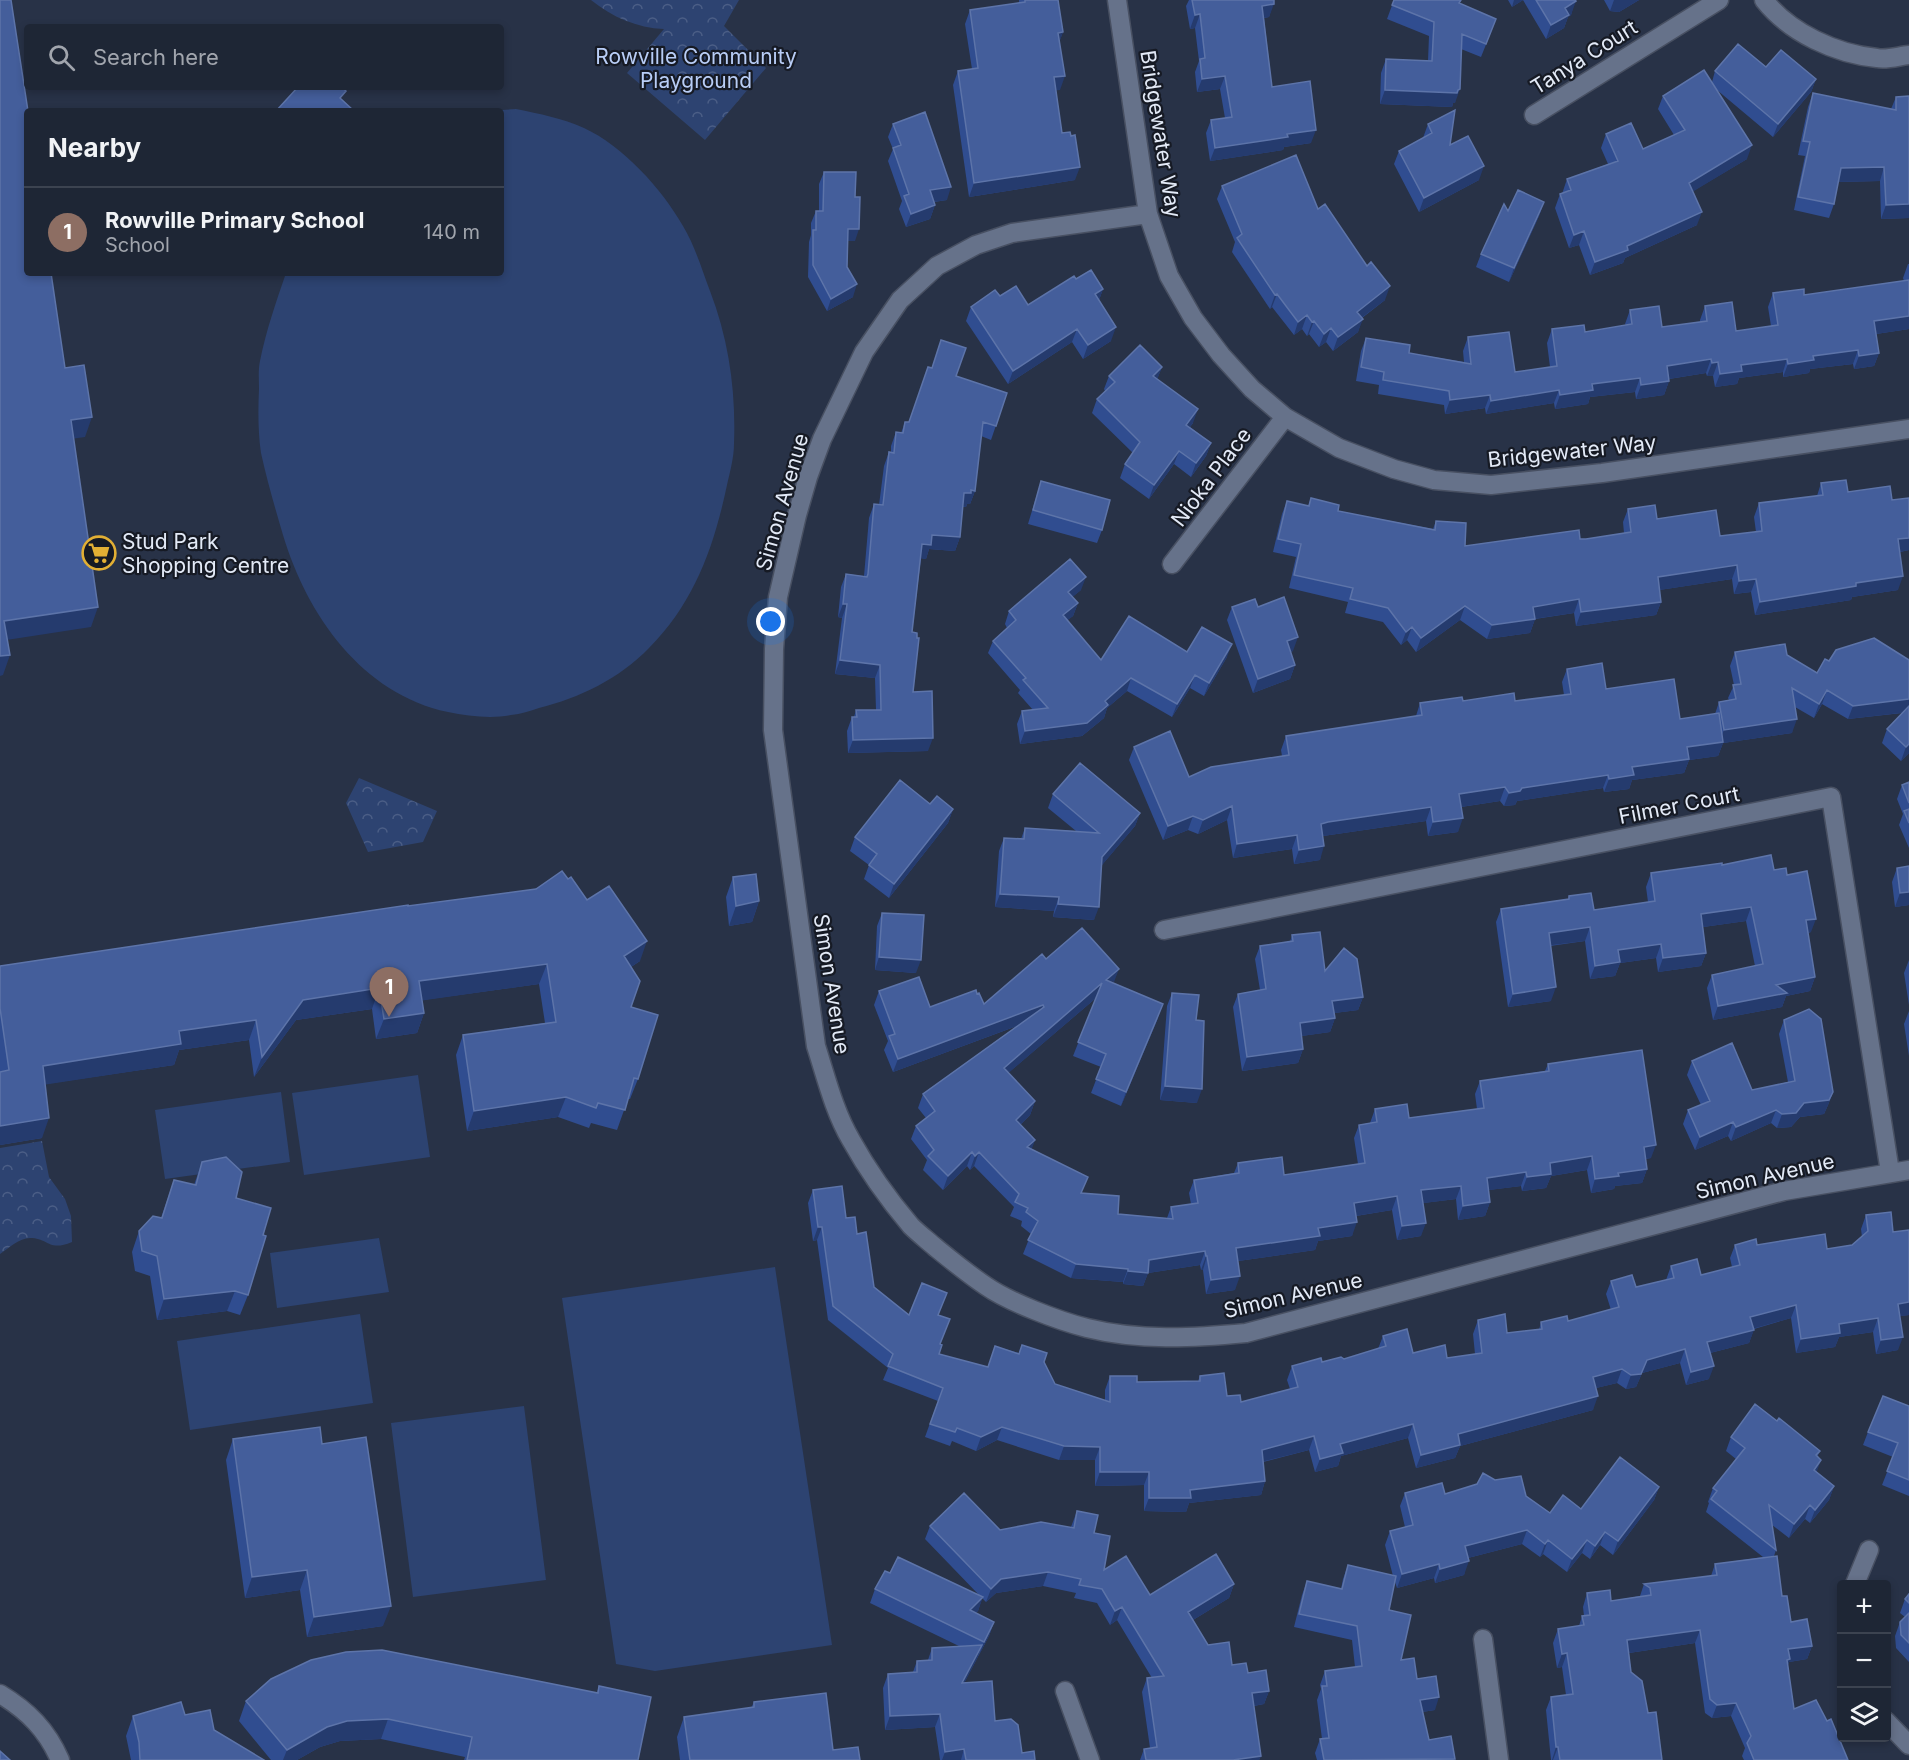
<!DOCTYPE html>
<meta charset="utf-8">
<style>
body{margin:0;font-family:Inter,sans-serif;background:#262e3d;color:#f1f3f6}
.controls{position:absolute;right:18px;bottom:18px;display:grid;overflow:hidden;border-radius:6px;box-shadow:0 3px 9px #0003}
.controls button{width:54px;height:54px;display:grid;place-items:center;padding:0;border:0;border-bottom:2px solid #3c4350;background:#1e2635;color:#f1f3f6;font:30px sans-serif}
.you{position:absolute;left:771px;top:622px;width:21px;height:21px;margin:-15px;border:4px solid #fff;border-radius:50%;background:#1a73e8;box-shadow:0 0 0 9px #1a73e833}
.badge{display:grid;place-items:center;width:39px;height:39px;border-radius:50%;background:#bca0f2;color:#fff;font-size:20px;font-weight:700}
.pin{position:absolute;translate:-50% -50px;filter:drop-shadow(0 2px 3px #0008)}
.pin::after{content:'';position:absolute;top:32px;width:21px;height:18px;background:inherit;clip-path:polygon(0 0,100% 0,50% 100%)}
.list{margin:0;padding:0;list-style:none}
h2{display:flex;justify-content:space-between;align-items:center;height:78px;margin:0;padding:0 24px;font-size:26px}
h2 small{font-size:20px;font-weight:400;color:#a1a5ad}
.list li{display:grid;grid-template-columns:39px 1fr auto;gap:18px;align-items:center;box-sizing:border-box;height:90px;padding:0 24px;border-top:2px solid #3c4350}
.list b{display:block;font-size:22px;white-space:nowrap}
.list p{margin:0;font-size:20px;white-space:nowrap;color:#a1a5ad}
.list em{font-size:20px;font-style:normal;color:#a1a5ad}
.icon{flex:none;width:33px;height:33px;fill:none;stroke:currentColor;stroke-width:2;stroke-linecap:round;stroke-linejoin:round}
.map{position:relative;flex:none;width:1909px;height:1760px;overflow:hidden}
.search{position:absolute;background:#1e2635;box-shadow:0 3px 9px #0003;left:24px;top:24px;width:480px;height:66px;display:flex;align-items:center;gap:15px;box-sizing:border-box;padding:0 21px;border-radius:6px;color:#a1a5ad;font-size:22px}
.panel{position:absolute;background:#1e2635;box-shadow:0 3px 9px #0003;left:24px;top:108px;width:480px;height:168px;border-radius:6px}
.map>svg:first-child{display:block}
.park{fill:url(#park-crowns)}
.garden{fill:#2d4371}
.lines{fill:none;stroke-linecap:round;stroke-linejoin:round}
.minor-casing{stroke:#485062;stroke-width:21}
.minor{stroke:#66728a;stroke-width:18}
.wall{fill:#304d90}
.shaded-wall{fill:#253b6e}
.building{fill:#445e9b;stroke:#5d74a9;stroke-width:1.5}
.labels{text-anchor:middle;dominant-baseline:central;stroke-width:4.5;stroke-linejoin:round;paint-order:stroke}
.park-label{font-size:21px;fill:#b8cdf6;stroke:#161a24}
.street-label{font-size:21px;fill:#e3eaf7;stroke:#161a24}
.poi-label{font-size:21px;fill:#e3eaf7;stroke:#161a24;text-anchor:start}
</style>
<div class="map">
<svg width="1909" height="1760" viewBox="0 0 1909 1760">
<defs>
<pattern id="park-crowns" width="20" height="18" patternUnits="userSpaceOnUse" patternTransform="scale(1.5)"><rect width="20" height="18" fill="#2d4371"/><path d="M2 6a3 3 0 1 1 6 0M12 15a3 3 0 1 1 6 0" fill="none" stroke="#4b5e86"/></pattern>
</defs>
<rect width="100%" height="100%" fill="#283247"/>
<!-- park -->
<path class="park" d="M591,0H739L724,26L766,68L705,140L627,73L664,29C637,28 612,17 591,0Z
M359,778L437,811L423,842L368,852L346,803Z
M42,1141L49,1177L65,1199L71,1216L72,1242C48,1252 49,1238 30,1238C19,1238 9,1248 0,1254V1148Z"/>
<!-- garden -->
<path class="garden" d="M516,109C540,114 562,118 584,128C623,146 662,189 683,226C695,246 702,270 710,291C729,340 736,392 734,444C734,457 730,472 727,485C714,547 694,603 649,648C619,679 579,698 539,708C530,711 521,714 511,715C491,719 468,716 448,712C362,694 307,615 283,535C275,508 267,480 261,453C258,433 258,410 259,389C259,380 258,370 260,361C266,331 276,302 286,273H501V111H485Z
M418,1075L430,1157L304,1175L292,1093Z
M281,1092L290,1162L165,1179L155,1110Z
M379,1238L389,1292L277,1308L270,1253Z
M775,1267L832,1645L655,1671L616,1664L562,1298Z
M360,1314L373,1403L190,1430L177,1341Z
M524,1406L546,1580L413,1597L391,1423Z"/>
<g class="lines">
<!-- minor casing -->
<g class="minor-casing">
<path id="minor" d="M1117,0L1148,214L1169,276L1193,318L1221,355L1252,389L1285,417L1339,448L1394,469L1434,480L1491,485L1602,473L1909,429
M1764,0C1790,33 1836,54 1877,58C1887,60 1899,56 1909,55
M1534,115L1719,0
M1148,214L1012,233L976,245L937,266L900,300L864,352L822,439L808,477L797,515L778,597L774,649L773,730L816,1046C826,1077 834,1111 851,1140C867,1169 889,1200 911,1226C918,1233 927,1240 935,1247C951,1260 968,1274 986,1286C1009,1302 1059,1321 1087,1328C1139,1341 1193,1338 1246,1333L1784,1191L1909,1170
M1172,564L1285,417
M1164,930L1831,797L1890,1172
M1855,1584L1869,1550
M1483,1639L1499,1760
M1065,1691L1090,1760
M0,1694C28,1711 47,1730 60,1760
M1886,1721L1909,1745"/>
</g>
<!-- minor -->
<use href="#minor" class="minor"/>
</g>
<!-- wall -->
<path class="wall" d="M1019,0H1058L1063,32L1059,42L1060,90H1056L1062,133L1075,180L969,197L953,85L958,71L972,69L965,24L970,10L1019,3Z
M1189,0H1274L1269,17L1264,18L1272,87L1311,143L1284,147L1283,150L1210,161L1206,133L1211,120L1225,118L1220,89L1197,92L1195,72L1199,61L1195,28L1190,29L1186,6Z
M1394,0H1461L1460,3L1491,32L1481,57L1461,49L1455,103H1453L1452,107L1380,104L1381,73L1386,59L1428,61L1429,36L1387,19Z
M1508,0H1575L1571,15L1568,17L1564,28L1546,39L1523,0L1512,7Z
M1604,0H1639L1619,12L1610,11Z
M1766,67L1816,79L1811,92L1773,137L1717,90L1747,159L1693,191L1697,225L1625,258L1623,263L1590,275L1579,245L1569,248L1555,208L1560,194H1562L1567,179L1608,164L1601,148L1606,134L1643,149L1674,135L1658,109L1663,96L1712,82L1715,71Z
M1813,93L1891,109L1896,97L1909,96V218L1881,219L1880,181L1838,182L1834,204L1829,218L1794,210L1805,156L1798,155L1808,107Z
M893,124L947,200L934,202L935,205L930,219L906,227L899,209L902,201L888,161L893,149L888,137Z
M1428,124L1479,180L1419,212L1394,164L1399,151L1423,138Z
M824,172L855,241H848L847,267L853,297L827,311L808,277L809,242L811,235V223L816,211H819V184Z
M1222,186L1318,209L1385,300L1362,318L1358,332L1333,351L1326,342L1319,347L1309,334L1307,336L1302,329L1294,335L1272,307L1270,309L1232,252L1235,242L1217,199Z
M1544,202L1539,216L1509,282L1476,267L1481,254L1508,211Z
M1908,264H1909V329L1876,334L1879,353L1874,366L1854,369L1853,364L1810,369L1809,373L1783,377V372L1739,378L1737,384L1715,387L1713,376H1707L1706,373L1669,379V381L1664,395L1636,399L1635,392L1590,397L1588,404L1555,409L1554,403L1486,414L1485,408L1445,414L1444,405L1378,394L1379,385L1356,381L1361,351L1366,338L1409,353L1464,362L1463,351L1468,337L1515,372L1550,367L1547,343L1552,329L1585,332L1626,325L1625,324L1630,310L1662,327L1700,322V320L1705,306L1736,331L1771,326L1768,307L1773,293L1804,295L1904,281L1903,278Z
M1076,279L1103,289L1099,300L1111,341L1083,359L1072,342L1008,384L966,321L971,307L1000,296L1028,305Z
M1162,367L1157,379L1193,423L1190,427L1211,443L1206,456L1191,477L1174,464L1149,499L1120,478L1125,464L1133,453L1092,413L1097,399L1105,391L1104,389L1109,376Z
M956,376L1007,393L991,440L981,436L975,491L970,504H967L966,507H963L960,537L955,551L929,549L926,559L921,558L912,632L913,692L928,751L848,753L847,731L852,717H854L856,710H876L875,678L835,674L842,618L838,617L841,587L846,574L864,576L869,518L874,504L879,505L884,466L889,452H891V446L896,432L901,433L905,422H909Z
M1041,481L1102,530L1097,543L1028,524Z
M1821,483L1848,492L1892,500L1909,498V550L1900,552L1898,590L1852,597L1851,600L1755,615L1751,592L1734,594L1732,579L1659,590L1661,602L1656,615L1576,626L1574,613L1535,619L1530,633L1487,639L1460,620L1416,652L1407,640L1401,645L1383,622L1345,613L1348,602L1289,588L1296,557L1273,552L1282,514L1287,501L1308,506L1311,498L1338,511L1433,529L1436,521L1465,546L1580,539H1586L1624,533L1623,522L1628,509L1657,519L1720,536L1756,532L1754,517L1759,503L1817,496Z
M1081,590L1072,597L1078,603L1073,616L1067,620L1101,660L1187,652L1227,657L1204,696L1190,688L1172,717L1127,691L1107,708L1104,718L1082,736L1020,744L1017,724L1022,711L1033,710L1018,693L1020,690L988,653L993,641L1007,628L1005,624L1009,611Z
M1232,607H1258L1293,651L1290,652L1295,665L1290,679L1253,693L1227,620Z
M1735,652L1787,655L1817,673L1829,661L1909,660V753L1901,761L1882,743L1887,729L1902,713L1848,719L1822,704L1814,718L1795,707L1792,733L1723,743L1718,756L1689,760L1684,773L1632,780L1629,789L1604,792L1603,788L1517,801L1515,805L1504,806L1500,801L1461,807L1458,832L1428,836L1426,821L1323,836L1320,860L1294,864L1292,849L1233,858L1227,820L1198,834L1188,830L1163,840L1129,760L1134,747L1189,777L1282,756L1281,750L1286,736L1416,716L1420,703L1463,701H1515L1564,695L1562,682L1567,669L1606,689L1680,719L1715,714L1719,702L1729,700L1728,698L1734,685L1730,666Z
M1909,782V848L1899,825L1903,814L1897,799L1902,785Z
M1053,794L1140,813L1135,826L1101,866L1094,920L1053,917L1054,911L995,907L999,851L1004,838L1021,839L1025,828L1076,831L1048,808Z
M953,809L948,823L889,898L864,879L869,865L850,851L855,837Z
M1722,865L1774,870L1787,875L1811,932L1808,933L1815,977L1810,991L1786,996L1782,1007L1713,1020L1707,988L1712,975L1755,966L1746,921L1703,927L1706,953L1701,966L1658,972L1656,958L1620,963L1615,976L1590,979L1585,941L1550,946L1551,1001L1508,1007L1496,922L1501,909L1568,899L1569,896L1594,910L1648,902L1646,887L1651,873Z
M1897,868L1909,905L1895,907L1892,882Z
M733,877L759,901L752,922L729,926L726,897Z
M568,879L640,961L631,967V1007L638,1079L630,1099H628L617,1130L591,1123L589,1128L558,1117L467,1131L456,1055L463,1035L545,1023L539,984L422,1000L424,1013L417,1033L376,1039L372,1009L296,1020L254,1077L249,1040L179,1050L174,1065L45,1084L42,1138L0,1145V966L408,906L536,889Z
M882,913L916,973L875,970L877,926Z
M1292,935L1325,971L1363,997L1358,1010L1334,1013L1335,1018L1330,1032L1301,1036L1303,1049L1298,1063L1242,1071L1233,1007L1238,994L1260,990L1255,959L1260,946L1290,942Z
M1046,959L1113,983L1158,1018L1121,1106L1091,1093L1101,1067L1073,1056L1096,998L1008,1073L1035,1101L1030,1115L1020,1125L1035,1140L1031,1149L1083,1193L1118,1214L1167,1218L1171,1207L1191,1204L1189,1193L1194,1180L1234,1173L1238,1163L1284,1175L1358,1164L1354,1138L1359,1125L1370,1123L1375,1109L1409,1118L1477,1109L1475,1094L1480,1081L1545,1071L1548,1064L1651,1158L1645,1159L1647,1169L1642,1183L1615,1186L1614,1189L1591,1193L1587,1170L1551,1176L1546,1188L1522,1191L1521,1186L1488,1190L1490,1202L1485,1216L1458,1220L1456,1199L1423,1203L1421,1236L1397,1240L1392,1210L1356,1216L1352,1236L1318,1241L1315,1250L1238,1261L1235,1290L1206,1294L1203,1270H1201L1200,1265L1148,1273L1143,1286L1123,1284V1282L1071,1278L1023,1254L1031,1234L1021,1226L1022,1221L1010,1216L1014,1207L974,1166L970,1170L967,1166L943,1190L923,1170L927,1160L911,1139L916,1126L926,1118L918,1108L923,1094L1017,1026L893,1072L884,1050L888,1041L874,1005L879,991L930,1007L977,994L984,1004Z
M1909,960V1005L1904,973Z
M1172,993L1196,1020L1197,1103L1160,1100L1167,1006Z
M1909,1011V1056L1904,1024Z
M1784,1020L1833,1092L1828,1105L1824,1114L1800,1117L1791,1127L1777,1128L1771,1123L1731,1141L1728,1136L1695,1150L1683,1124L1688,1110L1701,1105L1687,1075L1692,1061L1752,1090L1788,1082L1779,1034Z
M202,1162L236,1198L263,1235L248,1295L240,1315L227,1311L157,1320L150,1276L135,1271L132,1252L139,1231L161,1218L174,1180L194,1185Z
M813,1190L846,1218L857,1234L874,1287L909,1315H939L940,1344L939,1354L988,1367L995,1346L1019,1353L1022,1345L1044,1362L1055,1384L1105,1400V1390L1110,1376L1137,1382L1198,1381L1200,1376L1227,1396L1241,1402L1290,1389L1287,1380L1292,1366L1344,1359L1378,1349L1383,1336L1413,1353L1447,1358L1475,1354L1473,1334L1478,1320L1507,1333L1539,1330L1541,1322L1568,1321L1611,1310L1606,1294L1611,1281L1636,1287L1666,1280L1671,1266L1701,1275L1732,1267L1730,1258L1735,1245L1827,1249L1852,1245L1862,1237L1861,1229L1866,1215L1893,1232L1909,1315L1900,1316L1898,1350L1876,1354L1873,1332L1839,1337L1835,1347L1796,1353L1791,1318L1754,1329L1749,1343L1710,1353L1709,1379L1686,1385L1680,1363L1642,1373L1636,1387L1626,1389L1617,1383L1596,1388L1593,1410L1460,1446L1455,1458L1416,1468L1408,1438L1341,1456L1338,1466L1315,1472L1309,1450L1263,1462L1265,1481L1261,1495L1189,1503L1186,1512L1144,1511V1485L1095,1486V1460H1059L997,1440L976,1451L952,1441L950,1446L925,1437L938,1401L883,1380L888,1368L828,1320L817,1240L813,1241L808,1203Z
M1909,1406V1496L1882,1485L1893,1457L1863,1445L1868,1432Z
M1777,1421L1820,1451L1817,1457V1472L1834,1486L1829,1500L1810,1523L1805,1519L1789,1538L1772,1525L1776,1550L1774,1556L1782,1596L1791,1622L1812,1646L1807,1659L1789,1662L1788,1665L1794,1709L1827,1721L1848,1760H1744L1742,1756L1745,1748L1731,1716L1712,1718L1705,1713L1695,1643L1629,1653L1631,1672L1648,1713L1662,1760H1551L1546,1710L1551,1697L1566,1695L1562,1667L1557,1668L1553,1643L1558,1629L1579,1626L1582,1616H1584L1583,1607L1587,1593L1611,1601L1640,1596L1644,1584L1711,1576L1715,1564L1763,1557L1706,1512L1709,1503L1708,1502L1713,1488L1736,1459L1726,1451L1731,1437Z
M233,1439L322,1444L383,1626L307,1637L300,1590L245,1598L226,1460Z
M1659,1487L1654,1500L1613,1555L1600,1545L1590,1559L1582,1553L1567,1572L1543,1554L1540,1557L1522,1544L1468,1558L1464,1575L1435,1583L1434,1578L1397,1588L1395,1582L1389,1610L1401,1660L1417,1679L1435,1710L1422,1712L1429,1740L1455,1760H1317L1315,1753L1320,1739H1322L1317,1700L1321,1689L1320,1685L1325,1671L1355,1667L1352,1640L1294,1627L1302,1595L1307,1581L1341,1589L1343,1579L1348,1565L1393,1576L1385,1545L1390,1531L1405,1527L1400,1506L1405,1493L1526,1496L1550,1513L1581,1509Z
M1077,1511L1094,1533L1104,1570L1150,1595L1234,1584L1229,1598L1193,1620L1208,1645L1232,1665L1248,1673L1269,1691L1264,1704L1254,1706L1261,1756L1259,1760H1146L1150,1748L1142,1692L1147,1678H1152L1117,1620L1110,1625L1097,1603L1074,1598L1076,1593L1043,1586L996,1593L986,1602L982,1598L978,1611L975,1613L994,1622L989,1636L964,1683L995,1721L1022,1753L1035,1760H940L935,1727L885,1730L883,1688L888,1674L913,1672L917,1661L928,1660L932,1648L961,1647L870,1603L875,1589L890,1573L979,1595L925,1539L930,1526L1000,1530L1071,1527Z
M1909,1594V1662L1896,1648L1895,1636L1900,1622L1905,1617L1900,1613L1905,1599Z
M599,1686L638,1760H464L465,1757L381,1739L340,1741L320,1747L297,1760H271L239,1721L246,1701L597,1692Z
M754,1702L833,1750L860,1760H680L677,1737L684,1717L751,1708Z
M185,1715L214,1730L264,1760H131L126,1736L133,1716Z
M1144,1749L1146,1760H1140Z"/>
<!-- shaded-wall -->
<path class="shaded-wall" d="M1514,0H1523L1512,7Z
M1614,0H1639L1619,12L1610,11Z
M1576,1L1571,15L1568,17L1564,28L1546,39L1551,25L1565,8Z
M1274,4L1269,17L1257,19L1262,6Z
M1200,14L1195,28L1190,29L1195,15Z
M1063,32L1058,46V33Z
M1065,76L1060,90L1049,91L1054,77Z
M1225,76L1220,89L1197,92L1202,79Z
M1816,79L1811,92L1773,137L1778,124Z
M1460,89L1455,103H1453L1452,107L1380,104L1385,90Z
M1316,130L1311,143L1284,147L1283,150L1210,161L1215,148L1287,134Z
M1752,145L1747,159L1684,197L1689,183Z
M1484,166L1479,180L1419,212L1424,198Z
M1080,167L1075,180L969,197L974,183Z
M1884,167L1880,181L1836,182L1841,168Z
M951,187L947,200L925,203L930,190Z
M1544,202L1539,216L1509,282L1514,268Z
M1909,204V218L1881,219L1886,205Z
M935,205L930,219L906,227L911,214Z
M1702,212L1697,225L1625,258L1623,263L1590,275L1595,262L1627,246Z
M848,229H859L855,241H844Z
M1584,231L1579,245L1569,248L1574,235Z
M857,284L853,297L827,311L831,299Z
M1390,286L1385,300L1352,325L1357,312Z
M1103,289L1098,303L1095,294Z
M1277,294L1272,307L1270,309L1275,295Z
M1307,315L1302,329L1294,335L1298,322Z
M1909,316V329L1869,335L1874,321Z
M1363,319L1358,332L1333,351L1338,337Z
M1314,321L1309,334L1307,336L1312,322Z
M1116,327L1111,341L1083,359L1088,345Z
M1331,328L1326,342L1319,347L1324,334Z
M1077,329L1072,342L1008,384L1013,371Z
M1858,350L1853,364L1810,369L1809,373L1783,377L1788,364L1813,356Z
M1879,353L1874,366L1854,369L1859,356Z
M1711,359L1706,373L1662,380L1667,366Z
M1787,359L1783,372L1739,378L1737,384L1715,387L1720,374L1741,365Z
M1718,362L1713,376H1707L1712,363Z
M1162,367L1157,380L1153,376Z
M1640,378L1635,392L1590,397L1588,404L1555,409L1560,395L1592,384Z
M1669,381L1664,395L1636,399L1641,385Z
M1559,390L1554,403L1486,414L1491,401Z
M1490,395L1485,408L1445,414L1450,400Z
M1198,409L1193,423L1181,438L1186,425Z
M92,417L85,437L64,440L71,420Z
M1211,443L1206,456L1191,477L1196,463Z
M1179,451L1174,464L1149,499L1154,485Z
M971,490L975,491L970,504H967L966,507L959,506L964,493Z
M932,535L960,537L955,551L929,549L926,559L917,558L922,544Z
M1909,538V550L1894,553L1898,539Z
M1737,565L1732,579L1653,591L1658,577Z
M1903,576L1898,590L1852,597L1851,600L1755,615L1760,602L1856,583Z
M1086,577L1081,590L1063,605L1068,592Z
M1756,579L1751,592L1734,594L1739,581Z
M1579,599L1574,613L1533,619H1535L1530,633L1487,639L1492,625L1533,607Z
M1661,602L1656,615L1576,626L1581,612Z
M1078,603L1073,616L1058,628L1063,615Z
M843,604H847L842,618L838,617Z
M1465,606L1460,620L1416,652L1421,638Z
M98,607L91,627L0,641L4,621Z
M1412,627L1407,640L1401,645L1406,632Z
M1298,637L1293,651L1282,655L1287,641Z
M1232,644L1227,657L1204,696L1209,683Z
M10,655L3,675L0,676V656Z
M840,660L880,665L875,678L835,674Z
M1295,665L1290,679L1253,693L1258,679Z
M1195,675L1190,688L1172,717L1177,704Z
M1131,678L1127,691L1107,708L1104,718L1082,736L1020,744L1025,731Z
M1827,690L1822,704L1814,718L1819,704Z
M1909,699V712L1848,719L1853,706Z
M1797,719L1792,733L1723,743L1718,756L1689,760L1684,773L1632,780L1629,789L1604,792L1609,779L1632,767L1687,747L1719,742L1724,730Z
M933,738L928,751L848,753L853,740Z
M1909,744V753L1901,761L1906,747Z
M1608,775L1603,788L1517,801L1515,805L1504,806L1509,793L1522,788Z
M1505,787L1500,801L1454,808L1459,794Z
M1232,806L1227,820L1198,834L1203,820Z
M1431,807L1426,821L1323,836L1321,824L1328,822Z
M953,809L948,823L889,898L894,884Z
M1140,813L1135,826L1097,871L1102,857Z
M1193,816L1188,830L1163,840L1168,826Z
M1463,818L1458,832L1428,836L1433,822Z
M1297,835L1292,849L1233,858L1237,844Z
M1324,846L1320,860L1294,864L1299,850Z
M1909,892V905L1895,907L1900,893Z
M1000,894L1059,897L1054,911L995,907Z
M759,901L752,922L729,926L736,906Z
M1058,904L1099,907L1094,920L1053,917Z
M1751,907L1746,921L1696,928L1701,914Z
M1816,919L1811,932L1801,934L1806,920Z
M1590,927L1585,941L1544,946L1549,933Z
M647,941L640,961L617,976L624,956Z
M1661,944L1656,958L1620,963L1615,976L1590,979L1595,966L1618,950Z
M1706,953L1701,966L1658,972L1663,958Z
M879,957L921,960L916,973L875,970Z
M547,964L539,984L412,1002L419,981Z
M1119,969L1114,982L1106,980Z
M1815,977L1810,991L1786,996L1782,1007L1713,1020L1718,1006L1776,985Z
M1102,983L1097,997L999,1081L1004,1068Z
M1556,987L1551,1001L1508,1007L1513,994Z
M379,988L372,1009L296,1020L254,1077L262,1057L303,1000Z
M1363,997L1358,1010L1327,1014L1332,1001Z
M1163,1004L1158,1018L1121,1106L1126,1092Z
M1043,1005L1038,1018L893,1072L898,1059Z
M424,1013L417,1033L376,1039L384,1019Z
M1335,1018L1330,1032L1295,1037L1300,1023Z
M256,1020L249,1040L179,1050L174,1065L36,1086L43,1066L179,1031Z
M1303,1049L1298,1063L1242,1071L1247,1057Z
M1165,1086L1202,1089L1197,1103L1160,1100Z
M1833,1092L1828,1105L1824,1114L1800,1117L1791,1127L1777,1128L1782,1114L1804,1103Z
M566,1097L558,1117L467,1131L474,1111Z
M1035,1101L1030,1115L1011,1134L1016,1120Z
M1776,1110L1771,1123L1731,1141L1736,1127Z
M49,1118L42,1138L0,1145V1126Z
M1733,1122L1728,1136L1695,1150L1700,1137Z
M1035,1140L1030,1154L1027,1147Z
M1656,1145L1651,1158L1639,1160L1644,1147Z
M972,1152L967,1166L943,1190L948,1176Z
M979,1152L974,1166L970,1170L975,1156Z
M1592,1156L1587,1170L1551,1176L1546,1188L1522,1191L1527,1177L1550,1163Z
M1647,1169L1642,1183L1615,1186L1614,1189L1591,1193L1595,1179L1618,1173Z
M1526,1172L1521,1186L1482,1191L1487,1178Z
M1461,1186L1456,1199L1416,1204L1421,1190Z
M1397,1196L1392,1210L1349,1217L1354,1203Z
M1490,1202L1485,1216L1458,1220L1463,1206Z
M1357,1222L1352,1236L1318,1241L1315,1250L1231,1262L1236,1248L1318,1228Z
M1426,1223L1421,1236L1397,1240L1402,1226Z
M818,1227H822L817,1240L813,1241Z
M1205,1251L1200,1265L1148,1273L1143,1286L1123,1284L1128,1271L1149,1260Z
M1206,1256H1207L1203,1270H1201Z
M1076,1264L1128,1269L1123,1282L1071,1278Z
M1240,1276L1235,1290L1206,1294L1211,1280Z
M235,1291L227,1311L157,1320L164,1299Z
M1909,1302V1315L1893,1317L1898,1304Z
M1796,1305L1791,1318L1745,1331L1750,1317Z
M1878,1318L1873,1332L1839,1337L1835,1347L1796,1353L1801,1339L1839,1324Z
M1754,1330L1749,1343L1702,1355L1707,1342Z
M1903,1337L1898,1350L1876,1354L1881,1340Z
M1685,1349L1680,1363L1642,1373L1636,1387L1626,1389L1631,1375L1647,1360Z
M1714,1366L1709,1379L1686,1385L1691,1372Z
M1622,1369L1617,1383L1588,1390L1593,1377Z
M1598,1396L1593,1410L1460,1446L1455,1458L1416,1468L1421,1455L1458,1434Z
M1413,1424L1408,1438L1341,1456L1338,1466L1315,1472L1320,1459L1340,1444Z
M1002,1427L997,1440L976,1451L981,1437Z
M1314,1436L1309,1450L1257,1463L1262,1450Z
M1064,1446L1100,1447L1095,1460H1059Z
M1821,1460L1816,1474L1814,1470Z
M1100,1472H1149L1144,1485L1095,1486Z
M1265,1481L1261,1495L1189,1503L1186,1512L1144,1511L1149,1498L1190,1490Z
M1834,1486L1829,1500L1810,1523L1815,1510Z
M1659,1487L1654,1500L1613,1555L1618,1541Z
M1810,1505L1805,1519L1789,1538L1794,1524Z
M1527,1530L1522,1544L1460,1560L1465,1546Z
M1605,1532L1600,1545L1590,1559L1595,1546Z
M1548,1540L1543,1554L1540,1557L1545,1544Z
M1587,1540L1582,1553L1567,1572L1572,1559Z
M1469,1561L1464,1575L1435,1583L1440,1569Z
M1439,1564L1434,1578L1397,1588L1402,1574Z
M307,1570L300,1590L245,1598L252,1577Z
M1048,1572L1043,1586L996,1593L986,1602L991,1589L1001,1579Z
M1234,1584L1229,1598L1183,1626L1188,1612Z
M983,1597L978,1611L965,1624L970,1610Z
M391,1606L383,1626L307,1637L314,1617Z
M1122,1607L1117,1620L1110,1625L1115,1611Z
M994,1622L989,1636L979,1655L984,1642Z
M1700,1630L1695,1643L1622,1654L1627,1640Z
M982,1645L977,1659L957,1697L962,1683Z
M1812,1646L1807,1659L1789,1662L1785,1673L1788,1649Z
M1567,1653L1562,1667L1557,1668L1562,1654Z
M1269,1691L1264,1704L1247,1707L1252,1693Z
M1439,1697L1435,1710L1415,1713L1420,1700Z
M1736,1703L1731,1716L1712,1718L1717,1705Z
M940,1714L935,1727L885,1730L890,1716Z
M388,1719L381,1739L340,1741L320,1747L297,1760H283L287,1750L327,1727L347,1721Z
M1556,1747H1558L1553,1760H1552Z
M964,1749L961,1760H942L945,1752Z
M1261,1756L1259,1760H1233Z"/>
<!-- building -->
<path class="building" d="M0,0H11L28,111L48,109V111H27V273H51L65,368L84,365L92,417L71,420L98,607L4,621L10,655L0,656Z
M1025,0H1058L1063,32L1058,33L1065,76L1054,77L1062,133L1070,132L1071,136L1075,135L1080,167L974,183L958,71L978,68L970,10L1025,2Z
M1192,0H1274V4L1262,6L1272,87L1310,81L1316,130L1287,134L1288,137L1215,148L1211,120L1232,117L1225,76L1202,79L1200,59L1205,58L1200,14L1195,15Z
M1394,0H1461L1459,3L1496,19L1486,44L1462,34L1460,89L1458,90L1457,93L1385,90L1386,59L1432,61L1434,22L1392,5Z
M1536,0H1575L1576,1L1565,8L1569,15L1551,25Z
M1738,44L1766,67L1781,50L1816,79L1778,124L1715,71Z
M1704,70L1752,145L1689,183L1702,212L1627,246L1628,250L1595,262L1584,231L1574,235L1560,194L1571,190L1567,179L1618,161L1606,134L1631,123L1643,149L1685,130L1663,96Z
M298,87H341L346,91L340,98L354,111H276Z
M1813,93L1896,110V97L1909,96V204L1886,205L1884,167L1841,168L1834,204L1798,197L1810,142L1803,141Z
M1455,110L1450,145L1468,136L1484,166L1424,198L1399,151L1432,133L1428,124Z
M925,112L951,187L930,190L935,205L911,214L904,196L909,194L893,148L901,145L893,124Z
M1296,155L1318,209L1325,204L1367,266L1371,262L1390,286L1357,312L1363,319L1338,337L1331,328L1324,334L1314,321L1312,322L1307,315L1298,322L1277,294L1275,295L1237,238L1242,234L1222,186Z
M824,172H856L855,197H860L859,229H848L847,267L857,284L831,299L813,265V230H816V211H823Z
M1518,190L1544,202L1514,268L1481,254L1504,204L1508,211Z
M1091,270L1103,289L1095,294L1116,327L1088,345L1077,329L1013,371L971,307L995,290L1000,296L1016,286L1028,305L1074,276L1076,279Z
M1909,280V316L1874,321L1879,353L1859,356L1858,350L1813,356L1814,360L1788,364L1787,359L1741,365L1742,371L1720,374L1718,362L1712,363L1711,359L1667,366L1669,381L1641,385L1640,378L1592,384L1593,390L1560,395L1559,390L1491,401L1490,395L1450,400L1449,391L1383,380L1384,372L1361,367L1366,338L1410,345L1409,353L1471,364L1468,337L1509,332L1515,372L1557,366L1552,329L1584,325L1585,332L1632,324L1630,310L1659,306L1662,327L1707,321L1705,306L1732,302L1736,331L1778,325L1773,293L1804,289V295Z
M941,340L966,348L956,376L1007,393L996,426L983,422L975,491L971,490V493H964L960,537L932,535L931,545L922,544L912,632L917,633V638H919L913,692L932,691L933,738L853,740L852,717H857L856,710H881L880,665L840,660L847,604H843L846,574L867,577L868,574L874,504L883,505L889,452L894,453L896,432L903,433L905,422H909L928,367L932,368Z
M1140,345L1162,367L1153,376L1198,409L1186,425L1211,443L1196,463L1179,451L1154,485L1125,464L1140,442L1097,399L1115,382L1109,376Z
M1846,480L1848,492L1890,486L1892,500L1909,498V538L1898,539L1903,576L1856,583V586L1760,602L1756,579L1739,581L1737,565L1658,577L1661,602L1581,612L1579,599L1533,607L1535,619L1492,625L1465,606L1421,638L1412,627L1406,632L1388,608L1350,599L1353,588L1294,575L1301,544L1278,539L1287,501L1309,506L1311,498L1339,505L1338,511L1435,530L1436,521L1466,523L1465,546L1579,530L1580,539H1586L1631,532L1628,509L1655,505L1657,519L1716,510L1720,536L1762,531L1759,503L1823,495L1821,483Z
M1041,481L1110,500L1102,530L1033,510Z
M1070,559L1086,577L1068,592L1078,603L1063,615L1101,660L1129,616L1187,652L1202,627L1232,644L1209,683L1195,675L1177,704L1131,678L1105,701L1108,705L1087,723L1025,731L1022,711L1048,708L1023,680L1026,678L993,641L1016,620L1009,611Z
M1284,597L1298,637L1287,641L1295,665L1258,679L1232,607L1255,599L1258,607Z
M1874,638L1909,660V699L1853,706L1827,690L1819,704L1792,688L1797,719L1724,730L1719,702L1736,699L1733,685L1741,684L1735,652L1785,644L1787,655L1817,673L1825,659L1829,661L1836,650Z
M1602,663L1606,689L1674,679L1680,719L1719,713L1723,742L1687,747L1689,759L1632,767L1634,775L1609,779L1608,775L1522,788L1520,791L1509,793L1505,787L1459,794L1463,818L1433,822L1431,807L1328,822L1321,824L1324,846L1299,850L1297,835L1237,844L1232,806L1203,820L1193,816L1168,826L1134,747L1170,731L1189,777L1211,767L1289,755L1286,736L1422,715L1420,703L1462,697L1463,701L1514,693L1515,701L1571,694L1567,669Z
M1909,706V744L1906,747L1887,729Z
M1080,763L1140,813L1102,857L1099,907L1058,904L1059,897L1000,894L1004,838L1024,839L1025,828L1099,833L1053,794Z
M900,780L930,804L937,796L953,809L894,884L869,865L877,854L855,837Z
M1909,782V803L1902,785Z
M1909,809V823L1904,811Z
M1771,855L1774,870L1786,868L1787,875L1807,871L1816,919L1806,920L1815,977L1776,985L1787,993L1718,1006L1712,975L1763,964L1751,907L1701,914L1706,953L1663,958L1661,944L1618,950L1620,962L1595,966L1590,927L1549,933L1556,987L1513,994L1501,909L1569,899V896L1591,893L1594,910L1655,901L1651,873L1722,863V865Z
M1909,866V892L1900,893L1897,868Z
M562,871L568,879L571,877L587,900L609,886L647,941L624,956L640,981L631,1007L658,1015L638,1079L634,1078L625,1110L598,1103L596,1108L566,1097L474,1111L463,1035L556,1022L547,964L419,981L424,1013L384,1019L379,988L303,1000L262,1057L256,1020L179,1031L181,1044L43,1066L49,1118L0,1126V1072L9,1070L0,1008V966L408,905V906L536,889Z
M756,874L759,901L736,906L733,877Z
M882,913L924,915L921,960L879,957Z
M1082,928L1119,969L1106,980L1163,1004L1126,1092L1096,1079L1106,1054L1078,1042L1102,983L1004,1068L1035,1101L1016,1120L1035,1140L1027,1147L1088,1177L1081,1193L1119,1196L1118,1214L1173,1219L1171,1207L1198,1203L1194,1180L1239,1173L1238,1163L1282,1157L1284,1175L1365,1163L1359,1125L1377,1122L1375,1109L1407,1104L1409,1118L1484,1108L1480,1081L1549,1071L1548,1064L1642,1050L1656,1145L1644,1147L1647,1169L1618,1173L1619,1176L1595,1179L1592,1156L1550,1163L1551,1174L1527,1177L1526,1172L1487,1178L1490,1202L1463,1206L1461,1186L1421,1190L1426,1223L1402,1226L1397,1196L1354,1203L1357,1222L1318,1228L1320,1236L1236,1248L1240,1276L1211,1280L1207,1256H1206L1205,1251L1149,1260L1148,1273L1128,1271V1269L1076,1264L1028,1240L1038,1221L1026,1212L1028,1208L1015,1202L1019,1194L979,1152L975,1156L972,1152L948,1176L928,1156L934,1150L916,1126L935,1111L923,1094L1044,1007L1043,1005L898,1059L889,1036L895,1034L879,991L919,977L930,1007L976,990L977,994L979,993L984,1004L1042,954L1046,959Z
M1320,932L1325,971L1344,948L1357,959L1363,997L1332,1001L1335,1018L1300,1023L1303,1049L1247,1057L1238,994L1266,989L1260,946L1293,941L1292,935Z
M1172,993L1199,995L1196,1020L1204,1021L1202,1089L1165,1086Z
M1809,1009L1821,1019L1833,1092L1829,1100L1804,1103L1796,1113L1782,1114L1776,1110L1736,1127L1733,1122L1700,1137L1688,1110L1710,1101L1692,1061L1732,1043L1752,1090L1795,1081L1784,1020Z
M226,1157L242,1172L236,1198L271,1208L263,1235L266,1236L248,1295L235,1291L164,1299L157,1256L142,1251L139,1231L153,1216L162,1218L174,1180L196,1185L202,1162Z
M842,1186L846,1218L855,1217L857,1234L866,1232L874,1287L909,1315L922,1283L947,1293L938,1315L950,1319L940,1344L942,1345L939,1354L988,1367L995,1346L1019,1354L1022,1345L1047,1353L1044,1362L1055,1384L1110,1402V1376H1137V1382L1200,1381V1376L1224,1373L1227,1396L1240,1395L1241,1402L1298,1387L1292,1366L1321,1358L1322,1362L1341,1357L1344,1359L1386,1346L1383,1336L1407,1329L1413,1353L1445,1345L1447,1358L1482,1353L1478,1320L1505,1314L1507,1333L1542,1329L1541,1322L1567,1316L1568,1321L1619,1307L1611,1281L1632,1275L1636,1287L1674,1278L1671,1266L1697,1259L1701,1275L1740,1265L1735,1245L1756,1239L1757,1245L1825,1234L1827,1249L1852,1245L1868,1231L1866,1215L1891,1212L1893,1232L1909,1230V1302L1898,1304L1903,1337L1881,1340L1878,1318L1839,1324L1840,1333L1801,1339L1796,1305L1750,1317L1754,1330L1707,1342L1714,1366L1691,1372L1685,1349L1647,1360L1641,1374L1631,1375L1622,1369L1593,1377L1598,1396L1458,1434L1460,1445L1421,1455L1413,1424L1340,1444L1343,1453L1320,1459L1314,1436L1262,1450L1265,1481L1190,1490L1191,1498H1149V1472H1100V1447L1064,1446L1002,1427L981,1437L957,1428L955,1432L930,1424L943,1388L888,1366L893,1354L833,1306L822,1227H818L813,1190Z
M1883,1396L1909,1406V1480L1887,1471L1898,1443L1868,1432Z
M1755,1404L1777,1421L1779,1418L1820,1451L1816,1455L1821,1460L1814,1470L1834,1486L1815,1510L1810,1505L1794,1524L1769,1505L1776,1550L1711,1499L1717,1491L1713,1488L1745,1448L1731,1437Z
M320,1427L322,1444L366,1437L391,1606L314,1617L307,1570L252,1577L233,1439Z
M1620,1457L1659,1487L1618,1541L1605,1532L1595,1546L1587,1540L1572,1559L1548,1540L1545,1544L1527,1530L1465,1546L1469,1561L1440,1569L1439,1564L1402,1574L1390,1531L1413,1525L1405,1493L1442,1483L1445,1494L1477,1484L1483,1473L1495,1480L1521,1476L1526,1496L1550,1513L1563,1495L1581,1509Z
M964,1493L1000,1530L1041,1522L1074,1528L1077,1511L1098,1515L1094,1533L1110,1536L1104,1570L1126,1556L1150,1595L1216,1554L1234,1584L1188,1612L1208,1645L1229,1642L1232,1665L1246,1663L1248,1673L1266,1670L1269,1691L1252,1693L1261,1756L1233,1760H1146L1144,1749L1157,1747L1147,1678L1164,1676L1122,1607L1115,1611L1102,1589L1079,1585L1081,1579L1048,1572L1001,1579L991,1589L930,1526Z
M1777,1556L1782,1596H1787L1791,1622L1807,1619L1812,1646L1788,1649L1790,1659L1787,1660L1794,1709L1816,1700L1827,1721L1831,1719L1848,1760H1754L1747,1743L1751,1736L1736,1703L1717,1705L1710,1699L1700,1630L1627,1640L1631,1672L1642,1681L1648,1713L1656,1712L1662,1760H1560L1558,1747H1556L1551,1697L1573,1694L1567,1653L1562,1654L1558,1629L1584,1625L1582,1616L1590,1615L1587,1593L1610,1590L1611,1601L1651,1595L1650,1588L1644,1584L1717,1575L1715,1564Z
M898,1557L983,1597L970,1610L994,1622L984,1642L875,1589L885,1571L890,1573Z
M1348,1565L1396,1576L1389,1610L1411,1615L1401,1660L1414,1658L1417,1679L1436,1676L1439,1697L1420,1700L1429,1740L1451,1736L1455,1759L1324,1760L1320,1739L1329,1738L1322,1686H1327L1325,1671L1362,1666L1357,1626L1299,1614L1307,1581L1342,1589Z
M1909,1594V1603L1905,1599Z
M1909,1613V1643L1901,1635L1900,1622Z
M982,1645L962,1683L992,1681L995,1721L1011,1719L1018,1725L1022,1753L1034,1751L1035,1760H966L964,1749L945,1752L940,1714L890,1716L888,1674L917,1672V1661L932,1660V1648Z
M382,1650L598,1693L599,1686L651,1697L638,1760H467L472,1737L388,1719L347,1721L327,1727L287,1750L246,1701L271,1679L311,1660L346,1652Z
M826,1693L833,1750L858,1747L860,1760H690L684,1717L754,1707V1702Z
M181,1702L185,1715L210,1710L214,1730L264,1760H140L139,1742L133,1716Z
M0,1751L10,1760H0Z"/>
<!-- icons -->
<defs>
<g id="supermarket-ring" transform="scale(1.725)"><circle r="9.5" fill="#161a24" stroke="#e2af34" stroke-width="1.5"/><path d="M-6-5.5h2.5l.6 2H6L4.5 2H-2.5L-4.4-4H-6ZM-1.5 3.2a1.3 1.3 0 1 0 .1 0ZM3 3.2a1.3 1.3 0 1 0 .1 0Z" fill="#e2af34"/></g>
</defs>
<g fill-rule="evenodd">
<use href="#supermarket-ring" x="99" y="553"/>
</g>
<g class="labels">
<!-- park labels -->
<g class="park-label">
<text x="696" y="56">Rowville Community<tspan x="696" dy="24">Playground</tspan></text>
</g>
<!-- street labels -->
<g class="street-label">
<text transform="translate(1584 57) rotate(-32)">Tanya Court</text>
<text transform="translate(1161 134) rotate(81)">Bridgewater Way</text>
<text transform="translate(1572 451) rotate(-6)">Bridgewater Way</text>
<text transform="translate(1211 477) rotate(-53)">Nioka Place</text>
<text transform="translate(782 502) rotate(-74)">Simon Avenue</text>
<text transform="translate(1679 805) rotate(-11)">Filmer Court</text>
<text transform="translate(832 984) rotate(81)">Simon Avenue</text>
<text transform="translate(1765 1176) rotate(-13)">Simon Avenue</text>
<text transform="translate(1293 1295) rotate(-13)">Simon Avenue</text>
</g>
<!-- poi labels -->
<g class="poi-label">
<text x="122" y="541">Stud Park<tspan x="122" dy="24">Shopping Centre</tspan></text>
</g>
</g>
</svg>
<div class="controls">
<button>+</button>
<button>−</button>
<button><svg class="icon" aria-label="layers" viewBox="0 0 24 24"><path d="M12 4l9 5-9 5-9-5zM3 14l9 5 9-5"/></svg></button>
</div>
<div class="you"></div>
<div class="pin badge" style="left:389px;top:1017px;background:#8d6e63">1</div>
<div class="search"><svg class="icon" aria-label="search" viewBox="0 0 24 24"><circle cx="10" cy="10" r="6"/><path d="M15 15l6 6"/></svg>Search here</div>
<section class="panel">
<h2>Nearby<small></small></h2>
<ul class="list">
<li><span class="badge" style="background:#8d6e63">1</span><div><b>Rowville Primary School</b><p>School</p></div><em>140 m</em></li>
</ul>
</section>
</div>
